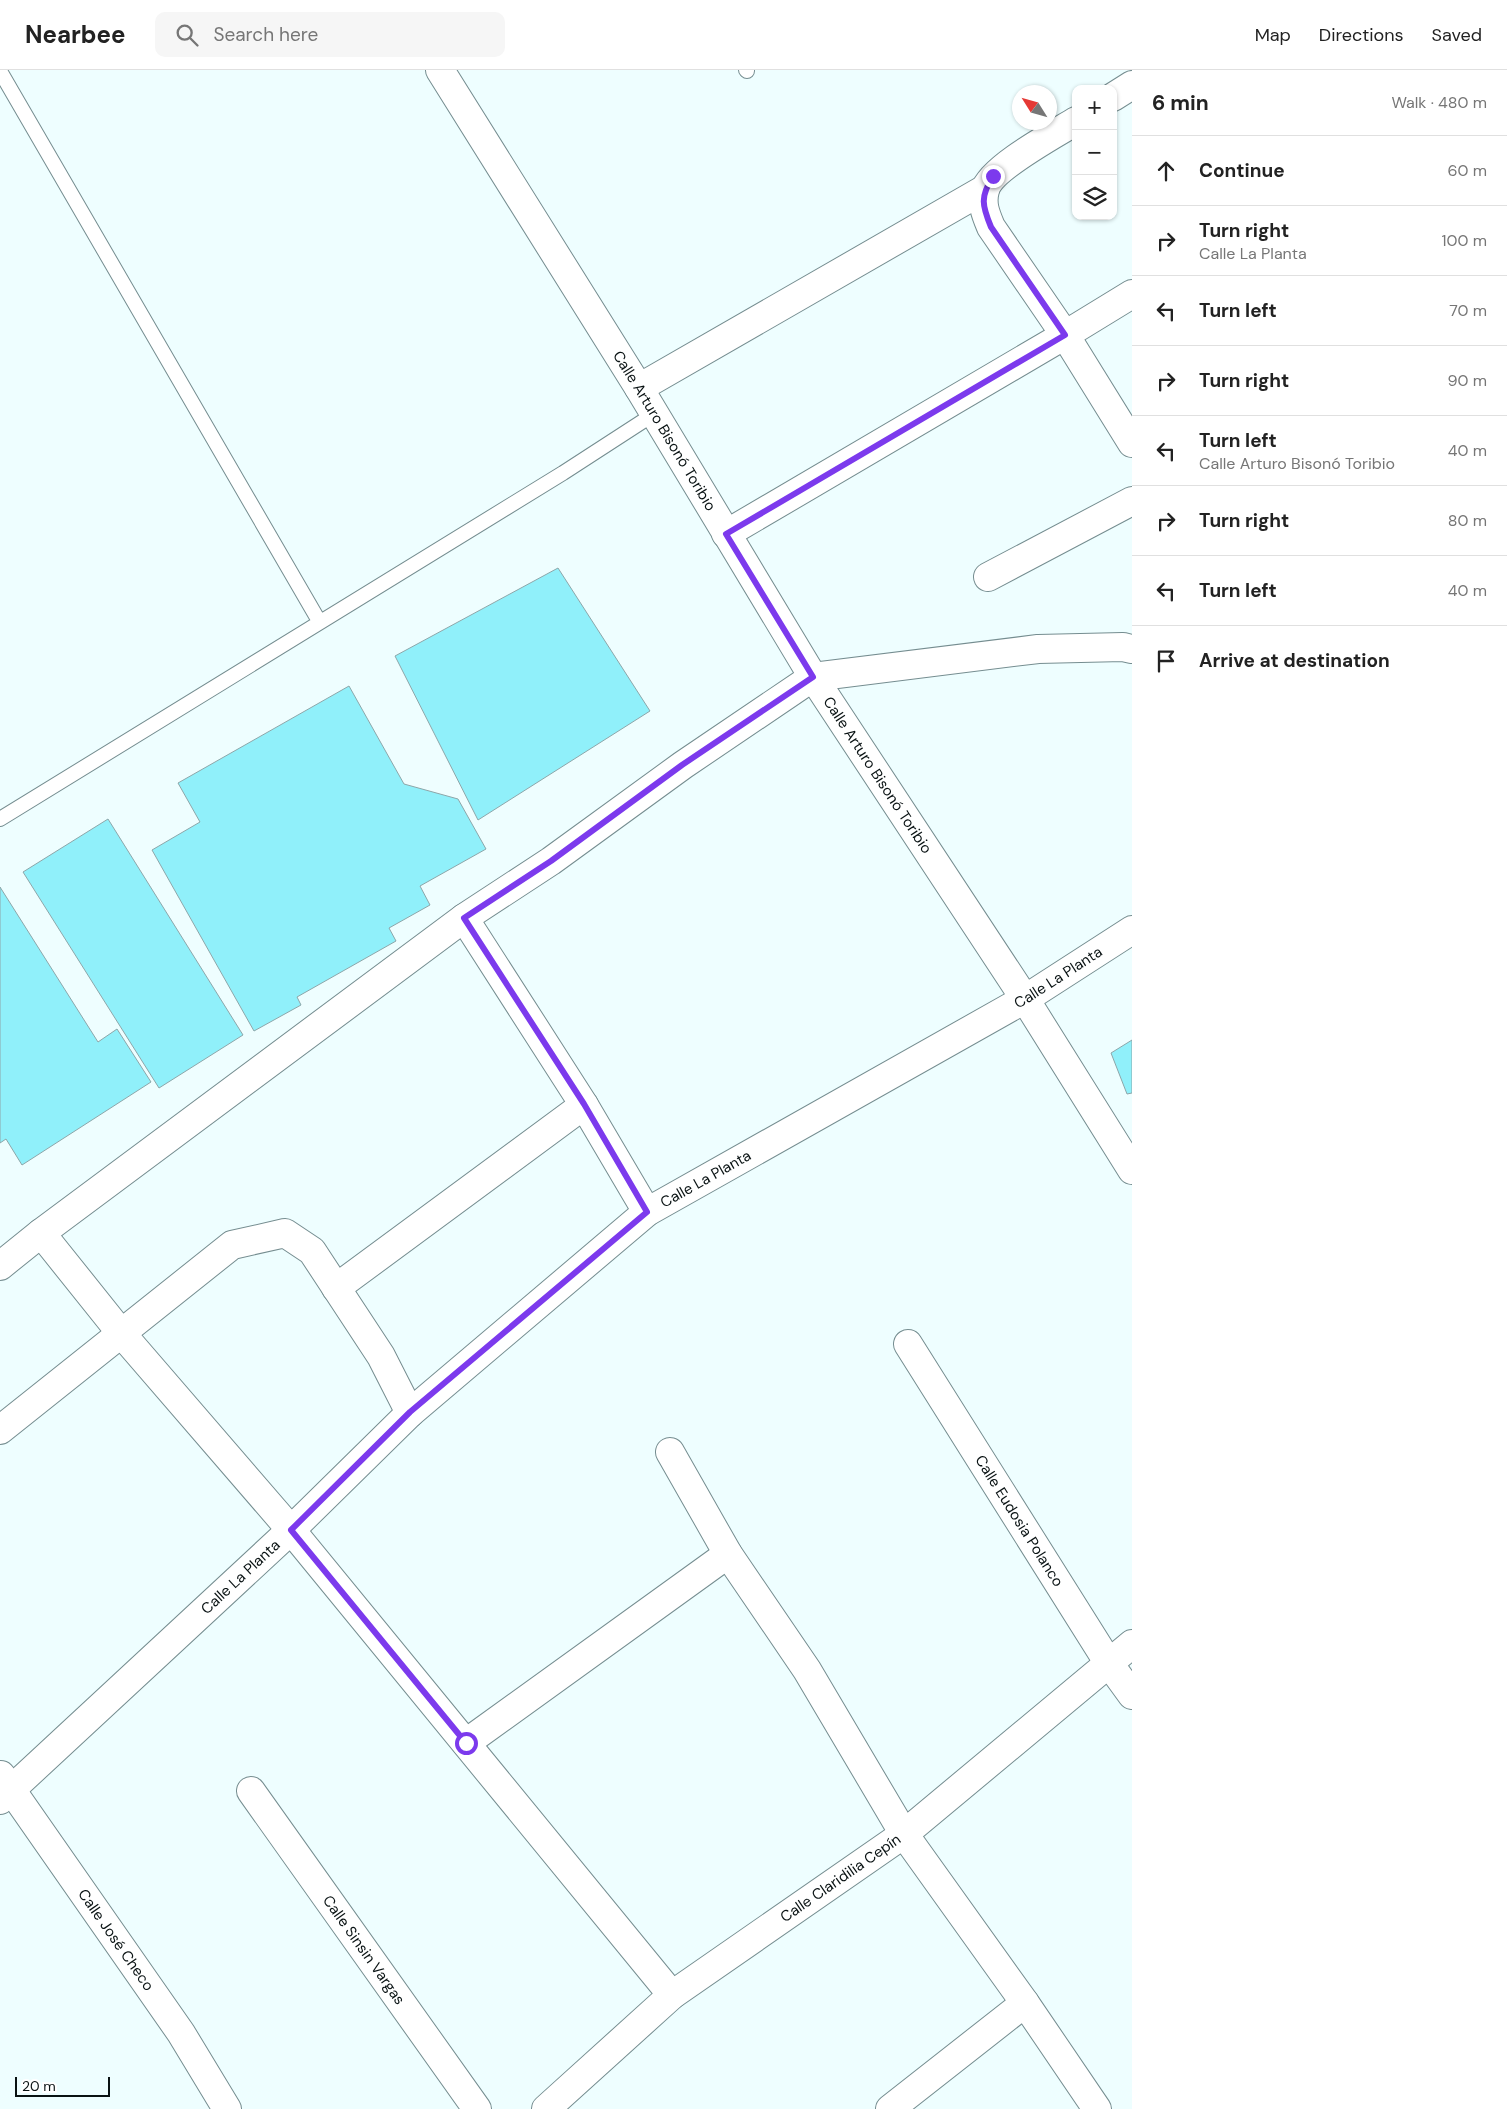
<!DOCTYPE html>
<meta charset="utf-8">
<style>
body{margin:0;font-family:"DM Sans",sans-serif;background:#f6f6f6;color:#222}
.controls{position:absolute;right:15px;top:15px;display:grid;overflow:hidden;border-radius:10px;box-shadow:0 1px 4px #0004}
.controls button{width:45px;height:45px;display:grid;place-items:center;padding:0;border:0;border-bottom:1px solid #e0e0e0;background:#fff;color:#222;font:25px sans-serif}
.compass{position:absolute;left:1012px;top:15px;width:45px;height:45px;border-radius:50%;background:#fff;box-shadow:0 1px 4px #0004;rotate:307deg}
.scale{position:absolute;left:15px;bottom:12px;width:95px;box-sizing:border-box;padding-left:5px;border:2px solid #091213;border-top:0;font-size:14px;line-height:18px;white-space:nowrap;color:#091213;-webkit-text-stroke:4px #fff;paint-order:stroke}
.stop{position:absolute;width:15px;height:15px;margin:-11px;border:4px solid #7c3aed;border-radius:50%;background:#fff}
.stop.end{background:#7c3aed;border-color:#fff;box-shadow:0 1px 5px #0008}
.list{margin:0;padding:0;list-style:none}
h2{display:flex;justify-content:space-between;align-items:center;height:65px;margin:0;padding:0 20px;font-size:21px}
h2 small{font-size:16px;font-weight:400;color:#767676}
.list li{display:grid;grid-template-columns:32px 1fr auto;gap:15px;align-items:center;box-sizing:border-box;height:70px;padding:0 20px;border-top:1px solid #e0e0e0}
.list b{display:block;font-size:19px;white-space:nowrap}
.list p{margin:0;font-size:16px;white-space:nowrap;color:#767676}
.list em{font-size:16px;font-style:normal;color:#767676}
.icon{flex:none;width:28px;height:28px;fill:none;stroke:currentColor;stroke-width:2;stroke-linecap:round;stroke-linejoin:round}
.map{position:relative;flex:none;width:1132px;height:2039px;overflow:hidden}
header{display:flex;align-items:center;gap:30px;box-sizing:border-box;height:70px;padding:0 25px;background:#fff;border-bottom:1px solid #e0e0e0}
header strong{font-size:24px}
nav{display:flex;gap:28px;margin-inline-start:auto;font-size:18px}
.search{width:350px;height:45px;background:#f6f6f6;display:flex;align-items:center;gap:12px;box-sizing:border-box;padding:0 18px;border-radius:10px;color:#767676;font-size:19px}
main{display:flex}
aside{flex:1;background:#fff}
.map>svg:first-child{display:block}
.building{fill:#90f0fa;stroke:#8da6a9}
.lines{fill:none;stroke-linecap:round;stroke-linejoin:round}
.service-casing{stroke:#758d90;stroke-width:16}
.minor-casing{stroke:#758d90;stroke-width:30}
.tertiary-casing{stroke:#758d90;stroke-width:30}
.service{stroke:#fff;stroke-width:14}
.minor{stroke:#fff;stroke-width:28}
.tertiary{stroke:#fff;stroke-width:28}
.route{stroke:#7c3aed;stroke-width:6}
.labels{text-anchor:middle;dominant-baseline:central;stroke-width:5;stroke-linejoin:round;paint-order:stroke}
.street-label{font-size:15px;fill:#091213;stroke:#fff}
</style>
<header>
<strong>Nearbee</strong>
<div class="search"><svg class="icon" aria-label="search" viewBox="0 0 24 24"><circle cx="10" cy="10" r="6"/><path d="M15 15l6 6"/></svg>Search here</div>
<nav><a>Map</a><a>Directions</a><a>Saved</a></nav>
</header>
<main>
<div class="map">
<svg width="1132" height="2039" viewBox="0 0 1132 2039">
<rect width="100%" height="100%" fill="#eefeff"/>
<!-- building -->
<path class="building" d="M558,498L650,641L478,750L395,586Z
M349,616L404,714L458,729L486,779L420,816L430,835L389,858L396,871L297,927L301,935L254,961L152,780L200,752L178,713Z
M108,749L243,965L159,1018L23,802Z
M0,817L98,972L117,959L151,1012L22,1095L6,1069L0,1073Z
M1132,970V1023L1127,1024L1111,983Z"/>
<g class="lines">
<!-- service casing -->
<g class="service-casing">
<path id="service" d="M746,0L747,1
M0,1L319,551
M0,749L563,403L654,344"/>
</g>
<!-- minor casing -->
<g class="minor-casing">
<g id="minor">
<path d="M1113,27L1132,15"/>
<path d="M1076,51C1055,64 991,98 985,120C981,134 986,145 991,157L1065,265L1132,224"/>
<path d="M639,318L985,119"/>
<path d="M726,464L1065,265L1132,373"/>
<path d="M988,507L1132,431"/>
<path d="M464,848L584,1035L647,1142"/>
<path d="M41,1163L121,1263L291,1460L672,1925"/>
<path d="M0,1196L41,1163L464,848L551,791L683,695L813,607L1038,579L1123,577L1132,579"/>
<path d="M336,1218L584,1035"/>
<path id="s1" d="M908,1274L1108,1592L1132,1625"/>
<path d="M0,1360L232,1175L285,1163L312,1181L381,1286L410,1343"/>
<path d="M670,1382L728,1484L807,1600L904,1764L1025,1933L1097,2039"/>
<path d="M466,1673L728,1484"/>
<path id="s2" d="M1,1705L181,1963L227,2039"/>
<path id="s3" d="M251,1721L477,2039"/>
<path id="s4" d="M0,1730L291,1460L410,1343L647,1142L1025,929L1132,860"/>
<path id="s5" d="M546,2039L672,1925L904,1764L1132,1574"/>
<path d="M890,2039L1025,1933"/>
</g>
</g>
<!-- tertiary casing -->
<g class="tertiary-casing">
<g id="tertiary">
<path id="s6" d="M440,0L639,318L813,607L1025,929L1132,1100"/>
</g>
</g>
<!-- service -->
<use href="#service" class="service"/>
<!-- minor -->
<use href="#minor" class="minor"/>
<!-- tertiary -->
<use href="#tertiary" class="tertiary"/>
</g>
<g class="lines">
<!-- route -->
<path class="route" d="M466,1673L291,1460L410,1342L647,1142L584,1034L464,848L551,791L682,695L813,607L726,464L1065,265L991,157C982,135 980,127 993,106"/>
</g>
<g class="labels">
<!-- street labels -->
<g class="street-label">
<text stroke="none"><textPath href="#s6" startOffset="425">Calle Arturo Bisonó Toribio</textPath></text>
<text stroke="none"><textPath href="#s6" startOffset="830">Calle Arturo Bisonó Toribio</textPath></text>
<text stroke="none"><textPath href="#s4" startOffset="1348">Calle La Planta</textPath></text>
<text stroke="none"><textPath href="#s4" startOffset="942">Calle La Planta</textPath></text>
<text stroke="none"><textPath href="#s1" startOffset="209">Calle Eudosia Polanco</textPath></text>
<text stroke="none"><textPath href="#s4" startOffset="328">Calle La Planta</textPath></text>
<text stroke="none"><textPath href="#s5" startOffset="375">Calle Claridilia Cepín</textPath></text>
<text stroke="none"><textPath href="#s2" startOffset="201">Calle José Checo</textPath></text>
<text stroke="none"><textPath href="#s3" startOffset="195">Calle Sinsin Vargas</textPath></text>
</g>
</g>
</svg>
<div class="controls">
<button>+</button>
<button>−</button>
<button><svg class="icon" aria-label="layers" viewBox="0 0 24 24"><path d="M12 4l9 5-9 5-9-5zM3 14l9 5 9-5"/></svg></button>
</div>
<svg class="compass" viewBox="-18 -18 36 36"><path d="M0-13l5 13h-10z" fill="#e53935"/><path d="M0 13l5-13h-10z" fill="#767676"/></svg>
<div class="scale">20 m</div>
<div class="stop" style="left:466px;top:1673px"></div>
<div class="stop end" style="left:993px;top:106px"></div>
</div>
<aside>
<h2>6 min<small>Walk · 480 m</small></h2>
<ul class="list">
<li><svg class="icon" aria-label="ahead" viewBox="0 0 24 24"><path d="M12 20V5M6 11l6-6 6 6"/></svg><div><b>Continue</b></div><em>60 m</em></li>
<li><svg class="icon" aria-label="right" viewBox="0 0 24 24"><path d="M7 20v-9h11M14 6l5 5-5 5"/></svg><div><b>Turn right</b><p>Calle La Planta</p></div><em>100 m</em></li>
<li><svg class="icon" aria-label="left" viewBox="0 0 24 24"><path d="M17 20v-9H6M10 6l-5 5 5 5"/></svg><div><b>Turn left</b></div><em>70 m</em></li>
<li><svg class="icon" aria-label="right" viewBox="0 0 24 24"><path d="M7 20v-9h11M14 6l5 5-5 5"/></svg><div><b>Turn right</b></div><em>90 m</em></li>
<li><svg class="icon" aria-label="left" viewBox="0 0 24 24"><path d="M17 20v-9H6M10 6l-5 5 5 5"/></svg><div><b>Turn left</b><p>Calle Arturo Bisonó Toribio</p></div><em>40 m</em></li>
<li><svg class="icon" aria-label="right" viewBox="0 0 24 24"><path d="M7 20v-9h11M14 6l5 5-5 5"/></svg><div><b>Turn right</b></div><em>80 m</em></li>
<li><svg class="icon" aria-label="left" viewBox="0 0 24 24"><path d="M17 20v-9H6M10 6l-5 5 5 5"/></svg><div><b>Turn left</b></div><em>40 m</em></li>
<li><svg class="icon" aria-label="arrive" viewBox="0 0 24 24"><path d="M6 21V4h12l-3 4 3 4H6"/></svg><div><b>Arrive at destination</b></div></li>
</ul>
</aside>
</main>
